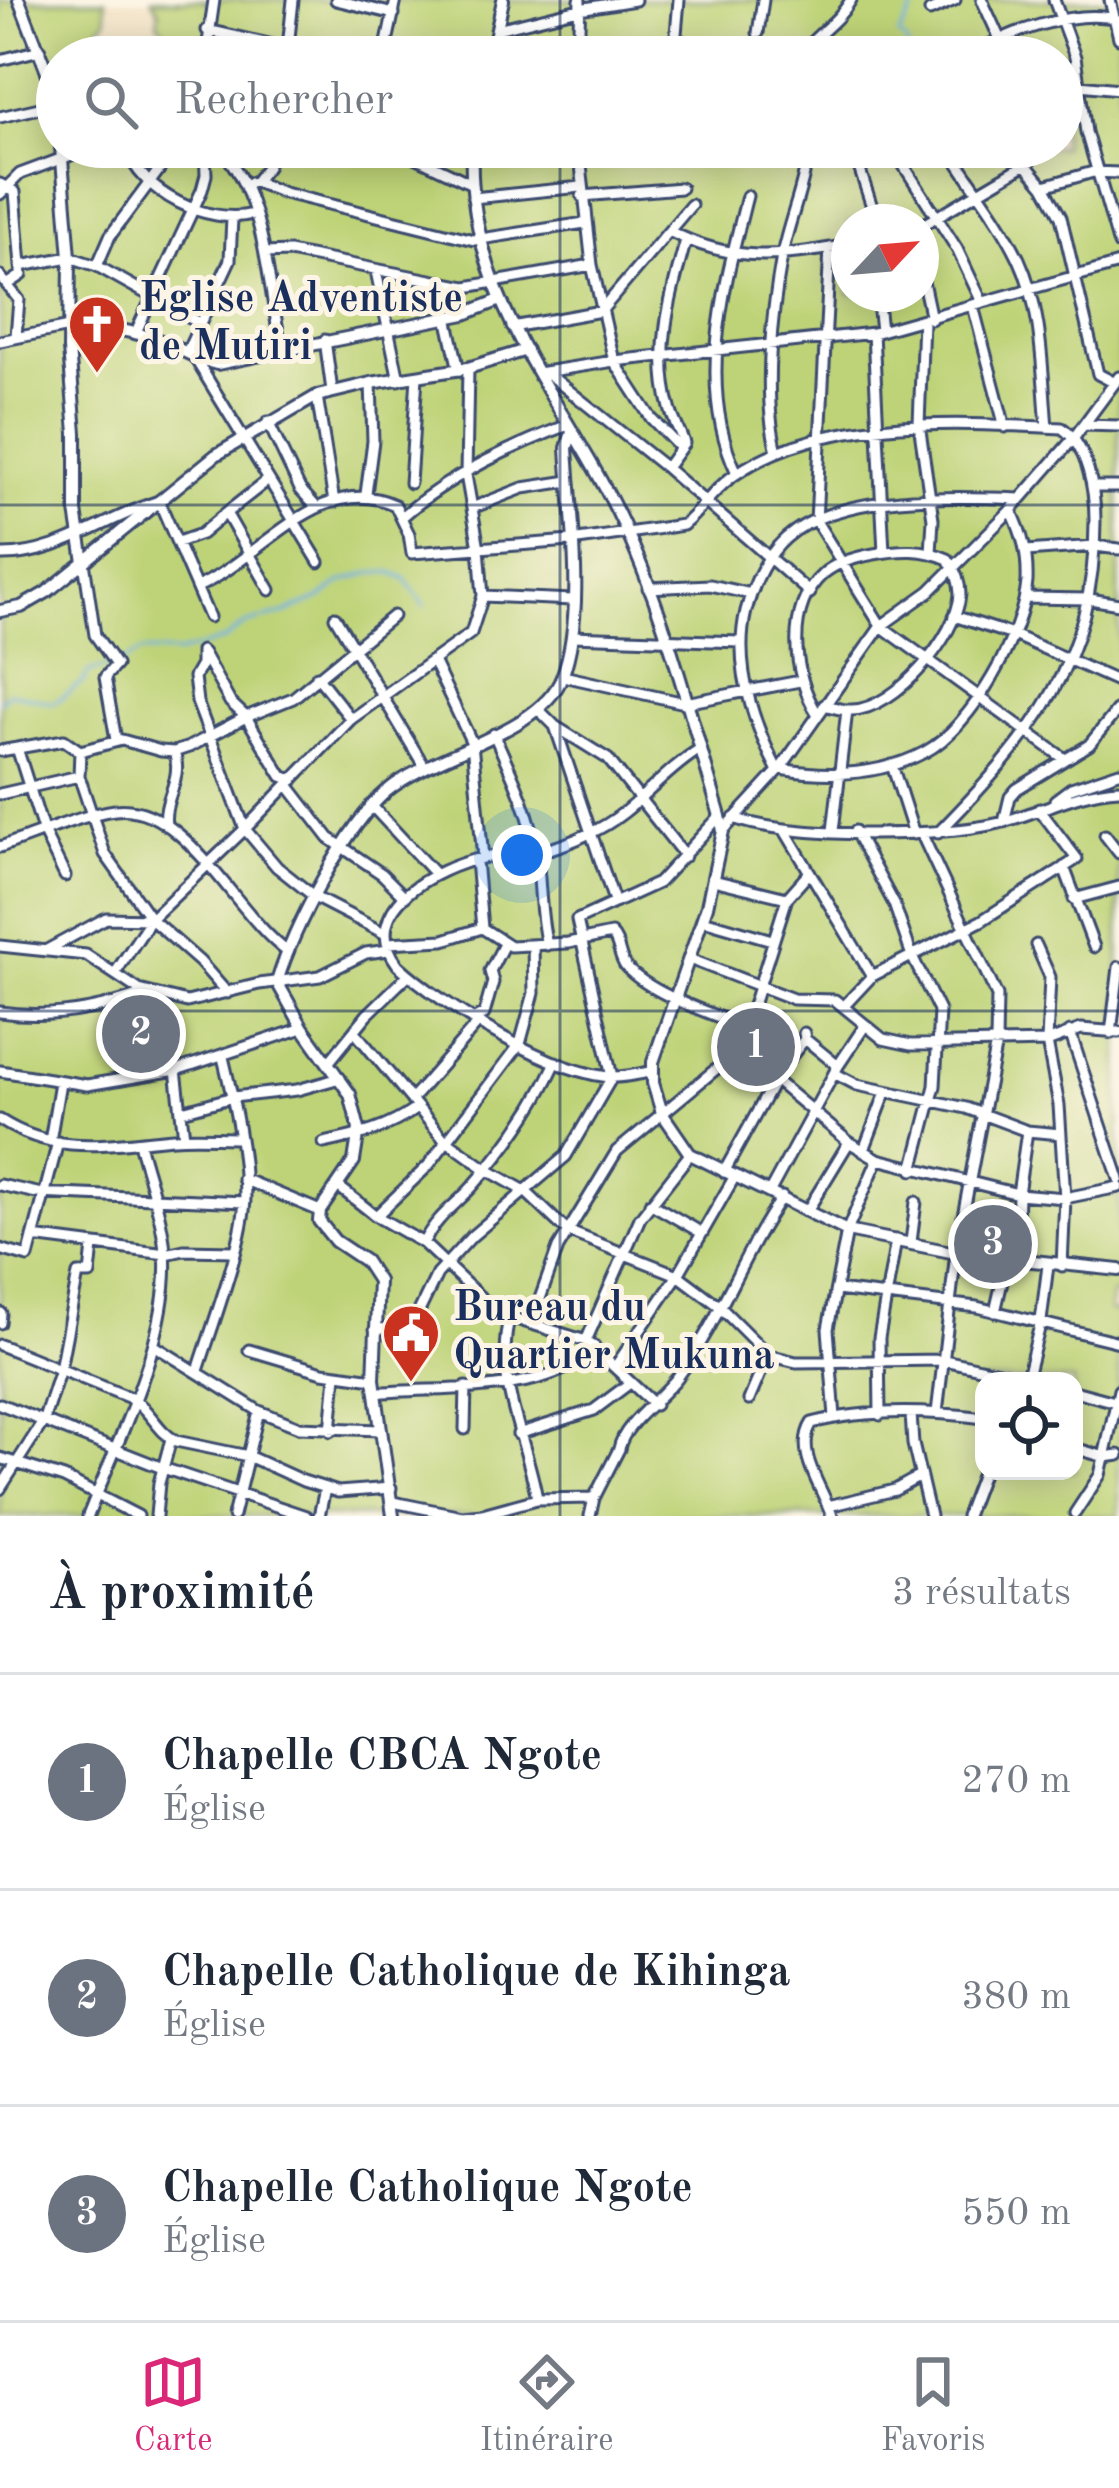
<!DOCTYPE html>
<html lang="fr">
<meta charset="utf-8">
<style>
body{margin:0;font-family:"Old Standard TT",serif;background:#f6f6f7;color:#1f2937}
.controls{position:absolute;right:36px;bottom:36px;display:grid;overflow:hidden;border-radius:24px;box-shadow:0 6px 30px #0003}
.controls button{width:108px;height:108px;display:grid;place-items:center;padding:0;border:0;border-bottom:3px solid #e0e1e3;background:#fff;color:#1f2937;font:60px sans-serif}
.compass{position:absolute;left:831px;top:204px;width:108px;height:108px;border-radius:50%;background:#fff;box-shadow:0 6px 30px #0003;rotate:64deg}
.you{position:absolute;left:522px;top:855px;width:42px;height:42px;margin:-30px;border:9px solid #fff;border-radius:50%;background:#1a73e8;box-shadow:0 0 0 18px #1a73e833}
.badge{display:grid;place-items:center;width:78px;height:78px;border-radius:50%;background:#db2777;color:#fff;font-size:39px;font-weight:700}
.pin{position:absolute;translate:-50% -50%;border:6px solid #fff;box-shadow:0 3px 12px #0006}
.list{margin:0;padding:0;list-style:none}
h2{display:flex;justify-content:space-between;align-items:center;height:156px;margin:0;padding:0 48px;font-size:51px}
h2 small{font-size:39px;font-weight:400;color:#747a83}
.list li{display:grid;grid-template-columns:78px 1fr auto;gap:36px;align-items:center;box-sizing:border-box;height:216px;padding:0 48px;border-top:3px solid #e0e1e3}
.list b{display:block;font-size:45px;white-space:nowrap}
.list p{margin:0;font-size:39px;white-space:nowrap;color:#747a83}
.list em{font-size:39px;font-style:normal;color:#747a83}
.icon{flex:none;width:66px;height:66px;fill:none;stroke:currentColor;stroke-width:2;stroke-linecap:round;stroke-linejoin:round}
.map{position:relative;flex:none;width:1119px;height:1516px;overflow:hidden}
.search{position:absolute;background:#fff;box-shadow:0 6px 30px #0003;left:36px;right:36px;top:36px;height:132px;display:flex;align-items:center;gap:30px;box-sizing:border-box;padding:0 42px;border-radius:66px;color:#747a83;font-size:45px}
.sheet{height:804px;background:#fff}
nav{display:flex;justify-content:space-around;align-items:center;box-sizing:border-box;height:168px;border-top:3px solid #e0e1e3;background:#fff;font-size:33px;color:#747a83}
nav a{display:grid;justify-items:center;gap:6px}
nav .on{color:#db2777}
.map>svg:first-child{display:block}
.green{fill:#bed377;stroke:#6c816a;stroke-width:3;fill-rule:evenodd}
.lines{fill:none;stroke-linecap:round;stroke-linejoin:round}
.stream{stroke:#6eb0e3;stroke-width:3}
.minor-casing{stroke:#3b4a6e;stroke-width:15}
.tertiary-casing{stroke:#3b4a6e;stroke-width:16}
.minor{stroke:#fff;stroke-width:9}
.tertiary{stroke:#fff;stroke-width:10}
.grid{fill:none;stroke:#1b2f5e;stroke-width:3;stroke-opacity:0.55}
.labels{text-anchor:middle;dominant-baseline:central;stroke-width:10;stroke-linejoin:round;paint-order:stroke}
.poi-label{font-size:42px;font-weight:bold;fill:#1b2f5e;stroke:#fcf5e5;text-anchor:start}
</style>
<div class="map">
<svg width="1119" height="1516" viewBox="0 0 1119 1516">
<rect width="100%" height="100%" fill="#fcf5e5"/>
<filter id="ink" filterUnits="userSpaceOnUse"><feTurbulence type="fractalNoise" baseFrequency=".00833" numOctaves="2"/><feDisplacementMap in="SourceGraphic" scale="24" xChannelSelector="R" yChannelSelector="G"/><feConvolveMatrix kernelMatrix="1 2 1 2 8 2 1 2 1" color-interpolation-filters="sRGB"/></filter>
<filter id="wash" filterUnits="userSpaceOnUse"><feTurbulence type="fractalNoise" baseFrequency=".004" numOctaves="4" result="noise"/><feDisplacementMap in="SourceGraphic" scale="48" xChannelSelector="R" yChannelSelector="G"/><feGaussianBlur stdDeviation="2.7" result="paint"/><feColorMatrix in="noise" values="0 0 0 0 0 0 0 0 0 0 0 0 0 0 0 0 0 1.4 0 .05"/><feComposite in="paint" operator="in"/></filter>
<g filter="url(#wash)">
<rect width="100%" height="100%" fill="#f3e4c8"/>
<!-- green -->
<path class="green" d="M0,0H105L106,20L97,29L99,47L121,37L163,35L165,31L157,23L159,12L152,0H203L210,4L212,0H1119V1294H1112L1109,1311L1119,1313V1516H0ZM57,57H1062V147H57ZM849,222H921V294H849ZM984,1381H1074V1471H984Z"/>
<g class="lines">
<!-- stream -->
<path class="stream" d="M909,57L907,43L899,35L919,0
M772,156L805,152L811,157L821,147
M119,664L143,651L179,653L224,640L245,624L285,613L324,596L341,582L370,573L391,572L405,578L425,607
M0,702L9,692L54,703L84,681L87,673L109,666"/>
</g>
</g>
<g filter="url(#ink)">
<g class="lines">
<!-- minor casing -->
<g class="minor-casing">
<path id="minor" d="M336,0L394,14
M982,0L1008,57
M1054,0L1075,57L1086,132L1119,245
M1110,0L1119,38
M930,11L955,0
M497,29L579,9L635,0
M207,30L326,57
M758,33L763,0
M676,38L712,57
M206,57L214,0
M287,57L293,0
M384,57L396,0
M578,57L580,0
M674,57L679,0
M799,57C814,35 837,24 851,0
M969,57C1002,33 1078,7 1119,20
M0,60L40,50
M1062,92L1080,85L1119,89
M0,117L57,104
M126,147C140,193 209,226 253,214
M219,147C268,200 266,283 282,349
M394,147L470,183
M579,147L592,265L614,361L651,418L680,448
M892,147L957,249L982,302
M948,147C971,184 1000,219 1019,259C1043,311 1042,372 1047,427
M1011,147L1044,186L1061,217L1098,374L1115,383
M855,155L877,222
M255,182L267,167L271,147
M0,184L15,192L21,266
M244,184L255,182L284,193L474,240L585,223
M1044,186L1093,172L1119,173
M0,194L20,174L93,147
M582,196L681,188
M473,198L581,187
M921,226L1026,164
M669,231C733,264 781,257 849,245
M830,248L816,521L881,626L1065,759
M265,253L289,252L466,287L592,265
M97,266L110,236L176,147
M376,271L399,380
M921,272L931,319
M0,276L19,300L16,336
M7,285L22,275L21,266L70,257L97,266L199,323
M877,294L881,331
M973,306L1005,427
M447,317L459,370
M923,321L919,424L933,519L931,553
M512,327L601,311L691,205
M136,332L202,190L206,175L205,147
M873,333L884,552
M325,340L332,391
M0,341L69,327
M187,352L230,260L232,218
M196,360L319,562
M538,373L614,361L873,333L1119,264
M547,373L666,468L810,593
M317,396L334,502
M268,422L300,489L317,508
M1084,425L1119,426
M777,451C762,396 772,311 782,256C787,228 798,202 804,174
M666,468L684,443C680,431 673,420 670,408C654,351 671,294 686,240
M737,473C695,386 725,284 747,196
M410,483L417,377
M1094,487H1119
M366,494L373,441L371,383
M472,508L523,488L569,481
M226,513L268,480
M402,517C448,476 510,447 568,425
M178,542L201,534L226,513L270,590
M1026,551L1095,546L1119,549
M0,555C56,557 107,517 159,501L209,617
M84,562L95,635L116,665L105,677L116,740
M197,587C260,560 320,470 395,505L409,534L412,553L571,541L683,525C702,510 714,488 736,474C823,414 960,423 1062,428C1088,446 1095,491 1095,521C1095,661 1032,737 938,833
M648,588L710,585L751,594
M483,596L573,600
M1025,598L1090,599L1119,604
M954,616L1013,635L1119,682
M335,617L424,766
M572,636L740,642
M201,651V665L194,677L197,702L245,829L277,867L316,898L384,933
M203,653L230,702L246,717L282,776L293,780
M434,663L472,743L483,858
M317,676L351,719
M563,676L685,703L800,681
M538,709L555,726L608,759L685,856
M817,713C793,676 785,608 823,574C836,562 857,557 874,554C900,549 924,548 948,559C955,570 960,581 960,594C958,635 896,709 852,710C843,711 833,707 824,705
M555,726L614,901
M494,734C510,771 530,810 536,850C541,882 539,913 547,945
M17,748L44,833L65,876
M0,751L64,740L80,751
M80,751L122,740L161,751L174,752L189,747L246,717L293,698L393,616
M80,751L79,776L105,854L151,919L200,962L227,993
M892,765L914,834
M780,769C828,777 880,776 925,752C972,727 1023,634 1027,582C1028,555 1023,534 1011,510
M778,771C753,723 733,665 746,611C753,585 766,556 786,538C838,492 955,496 1020,499
M289,786L329,838L382,874L405,897
M0,794L79,776
M1055,800L1071,788L1119,772
M371,805L435,874
M734,818C788,839 946,838 1003,822C1043,811 1077,791 1119,789
M1004,822L1010,797L1017,789L1089,745L1119,708
M166,825C162,799 184,779 174,752
M784,829L872,976
M723,831L780,769L881,626L930,591L1011,510L1073,439L1119,377
M833,831L847,710
M855,831L894,904L912,956L939,1011L935,1086L913,1170
M922,835L997,996L996,1043L956,1253L937,1413
M1105,835L1119,853
M0,847C30,837 87,813 115,810C185,801 236,916 288,952
M476,860L482,928
M1064,867L1094,947
M713,880L787,898
M1074,899L1119,887
M703,920L772,940
M387,943L444,940L482,928L510,946L568,943L611,934C620,942 618,957 626,967C652,995 710,1013 745,1027
M1036,945L1050,977L1047,1042L1059,1105L1065,1198L1062,1266
M0,946L86,955L139,990L187,1002L259,984L320,976L366,953L389,950
M45,951L106,918L151,919
M692,960L793,999L835,1000L883,1039L911,1045L1047,1042L1081,1029L1119,1032
M116,972L151,919L245,829L351,719L471,633L483,596L479,548L466,475L468,368
M844,1006L872,976L981,921L1077,859L1039,809
M0,1012C49,1019 100,1010 146,993
M475,1019L484,1014L493,982L490,971L504,944
M355,1032L443,1138L486,1169L525,1191L567,1231L678,1275L718,1305L768,1355L796,1362L944,1360L1039,1381
M1070,1032L1119,1179
M1111,1033L1119,967
M805,1039L838,1066
M739,1050L849,1142L878,1159L1018,1194L1065,1198L1119,1187
M329,1062L367,1015L408,975
M165,1064L176,1070L184,1137
M0,1071L87,1085L176,1070L303,1028
M652,1072C640,1073 627,1077 614,1077C556,1076 441,1005 398,965C356,909 435,868 482,858C500,854 520,856 538,852C555,848 574,841 590,833C634,814 660,773 700,749
M834,1073L857,1085L966,1108L1027,1131L1061,1134
M411,1100L479,1022
M182,1111L233,1097L297,1090L340,1078
M0,1120C58,1157 110,1143 173,1138C195,1136 217,1138 239,1138
M50,1141L60,1082
M324,1143C361,1135 386,1130 417,1108
M864,1150L886,1092
M724,1172L781,1069L805,1039L804,1033
M243,1179L320,1211
M0,1185L37,1193L245,1202
M339,1187L376,1216L423,1243L497,1313L586,1341L655,1405
M770,1191L838,1066L864,1027
M650,1203L702,1233
M807,1211L849,1142
M376,1216L428,1166L520,1044L534,993L533,945
M33,1237L166,1254L184,1250L235,1251
M911,1242L916,1202
M423,1243C440,1213 451,1210 472,1187C505,1150 536,1106 556,1062
M0,1249L28,1257L58,1142
M1016,1261L1018,1194L1027,1131
M837,1290L977,1307L1119,1342
M995,1312L1007,1260
M509,1319C494,1382 527,1439 537,1499
M0,1323L1,1313
M531,1324L558,1248L617,1151L739,1050L787,898L810,872
M375,1329L411,1328L437,1274L472,1236L566,1156L612,1077L577,920L658,883L720,816
M586,1341L640,1218L690,1154
M0,1345L133,1399C151,1411 157,1431 176,1441L248,1456L303,1481L338,1492L391,1488
M155,1346L259,1411L299,1427L380,1430
M249,1350L323,1372L374,1379
M615,1367L678,1275L735,1176
M198,1371C212,1326 244,1242 245,1198C245,1151 234,1103 223,1057
M1026,1381L1041,1321L1048,1265
M1074,1391L1119,1403
M376,1393C438,1386 553,1398 594,1346
M749,1400L768,1355
M0,1404L160,1467L306,1516
M911,1414L913,1444L930,1516
M880,1415L879,1338L896,1240
M835,1417L828,1329L847,1231L878,1159
M465,1429L466,1387
M331,1431L336,1375
M518,1434L594,1410L630,1383
M1074,1448L1105,1457L1119,1455
M0,1458L64,1478L138,1516
M0,1489L43,1422L60,1369L78,1274H90L93,1246
M393,1502L462,1516L482,1514L537,1499L594,1498
M828,1506L895,1490L920,1476
M1075,1513L1100,1475L1119,1390
M88,1516C118,1439 172,1334 165,1251C162,1215 148,1178 139,1143
M156,1516L159,1483L171,1439
M233,1516L259,1411
M319,1516L325,1489
M590,1516L594,1498L619,1449C623,1424 661,1399 677,1378C719,1323 742,1254 782,1197
M832,1516C822,1486 794,1452 812,1423C866,1409 929,1411 984,1418
M966,1516L984,1468"/>
</g>
<!-- tertiary casing -->
<g class="tertiary-casing">
<path id="tertiary" d="M19,0L57,97
M491,57L503,0
M61,147L70,257L69,349L76,433V511L84,562
M472,147C465,302 566,399 626,530C667,620 692,721 720,816L723,831L707,906L653,1062V1083L662,1113L690,1154L847,1231L956,1253L1119,1270
M69,325C101,325 134,331 164,342C183,350 197,360 217,364L465,314L500,300
M0,611L21,607L47,592L216,455L317,396L371,383L468,368L526,350
M393,1516L374,1379L378,1281L365,1261L335,1241L319,1221L320,1211L354,1161L359,1129L350,1094L303,1028L277,982C293,930 345,826 387,791C432,753 541,733 562,677C586,614 571,516 567,448L572,432"/>
</g>
<!-- minor -->
<use href="#minor" class="minor"/>
<!-- tertiary -->
<use href="#tertiary" class="tertiary"/>
</g>
</g>
<!-- grid -->
<path class="grid" d="M560,0V57M560,147V1516M0,505H1119M0,1011H1119"/>
<!-- icons -->
<defs>
<g id="church-pin" transform="scale(3)"><path d="M0 17L-7.5 6A9.5 9.5 0 1 1 7.5 6Z" fill="#c8321e" stroke="#fcf5e5"/><path d="M-1.2-6h2.4v3.5h3.3v2.4h-3.3V6h-2.4V-.1h-3.3v-2.4h3.3Z" fill="#fff"/></g>
<g id="civic-pin" transform="scale(3)"><path d="M0 17L-7.5 6A9.5 9.5 0 1 1 7.5 6Z" fill="#c8321e" stroke="#fcf5e5"/><path d="M-.6-6.5H3V-4.5H.6V-3L4-1V1h2V6H-6V1h2V-1L-.6-3ZM-1.2 2.5V6h2.4V2.5Z" fill="#fff"/></g>
</defs>
<g fill-rule="evenodd">
<use href="#church-pin" x="97" y="324"/>
<use href="#civic-pin" x="411" y="1333"/>
</g>
<g class="labels">
<!-- poi labels -->
<g class="poi-label">
<text x="139" y="300">Eglise Adventiste<tspan x="139" dy="48">de Mutiri</tspan></text>
<text x="453" y="1309">Bureau du<tspan x="453" dy="48">Quartier Mukuna</tspan></text>
</g>
</g>
</svg>
<div class="controls">
<button><svg class="icon" aria-label="locate" viewBox="0 0 24 24"><circle cx="12" cy="12" r="6"/><path d="M12 2v4M12 18v4M2 12h4M18 12h4"/></svg></button>
</div>
<svg class="compass" viewBox="-18 -18 36 36"><path d="M0-13l5 13h-10z" fill="#e53935"/><path d="M0 13l5-13h-10z" fill="#747a83"/></svg>
<div class="you"></div>
<div class="pin badge" style="left:756px;top:1047px;background:#6b7280">1</div>
<div class="pin badge" style="left:141px;top:1034px;background:#6b7280">2</div>
<div class="pin badge" style="left:993px;top:1244px;background:#6b7280">3</div>
<div class="search"><svg class="icon" aria-label="search" viewBox="0 0 24 24"><circle cx="10" cy="10" r="6"/><path d="M15 15l6 6"/></svg>Rechercher</div>
</div>
<section class="sheet">
<h2>À proximité<small>3 résultats</small></h2>
<ul class="list">
<li><span class="badge" style="background:#6b7280">1</span><div><b>Chapelle CBCA Ngote</b><p>Église</p></div><em>270 m</em></li>
<li><span class="badge" style="background:#6b7280">2</span><div><b>Chapelle Catholique de Kihinga</b><p>Église</p></div><em>380 m</em></li>
<li><span class="badge" style="background:#6b7280">3</span><div><b>Chapelle Catholique Ngote</b><p>Église</p></div><em>550 m</em></li>
</ul>
</section>
<nav>
<a class="on"><svg class="icon" aria-label="map" viewBox="0 0 24 24"><path d="M3 6l6-2 6 2 6-2v14l-6 2-6-2-6 2zM9 4v14M15 6v14"/></svg>Carte</a>
<a><svg class="icon" aria-label="directions" viewBox="0 0 24 24"><path d="M12 3l9 9-9 9-9-9zM9 14v-3h6M13 9l2 2-2 2"/></svg>Itinéraire</a>
<a><svg class="icon" aria-label="saved" viewBox="0 0 24 24"><path d="M7 4h10v16l-5-4-5 4z"/></svg>Favoris</a>
</nav>
